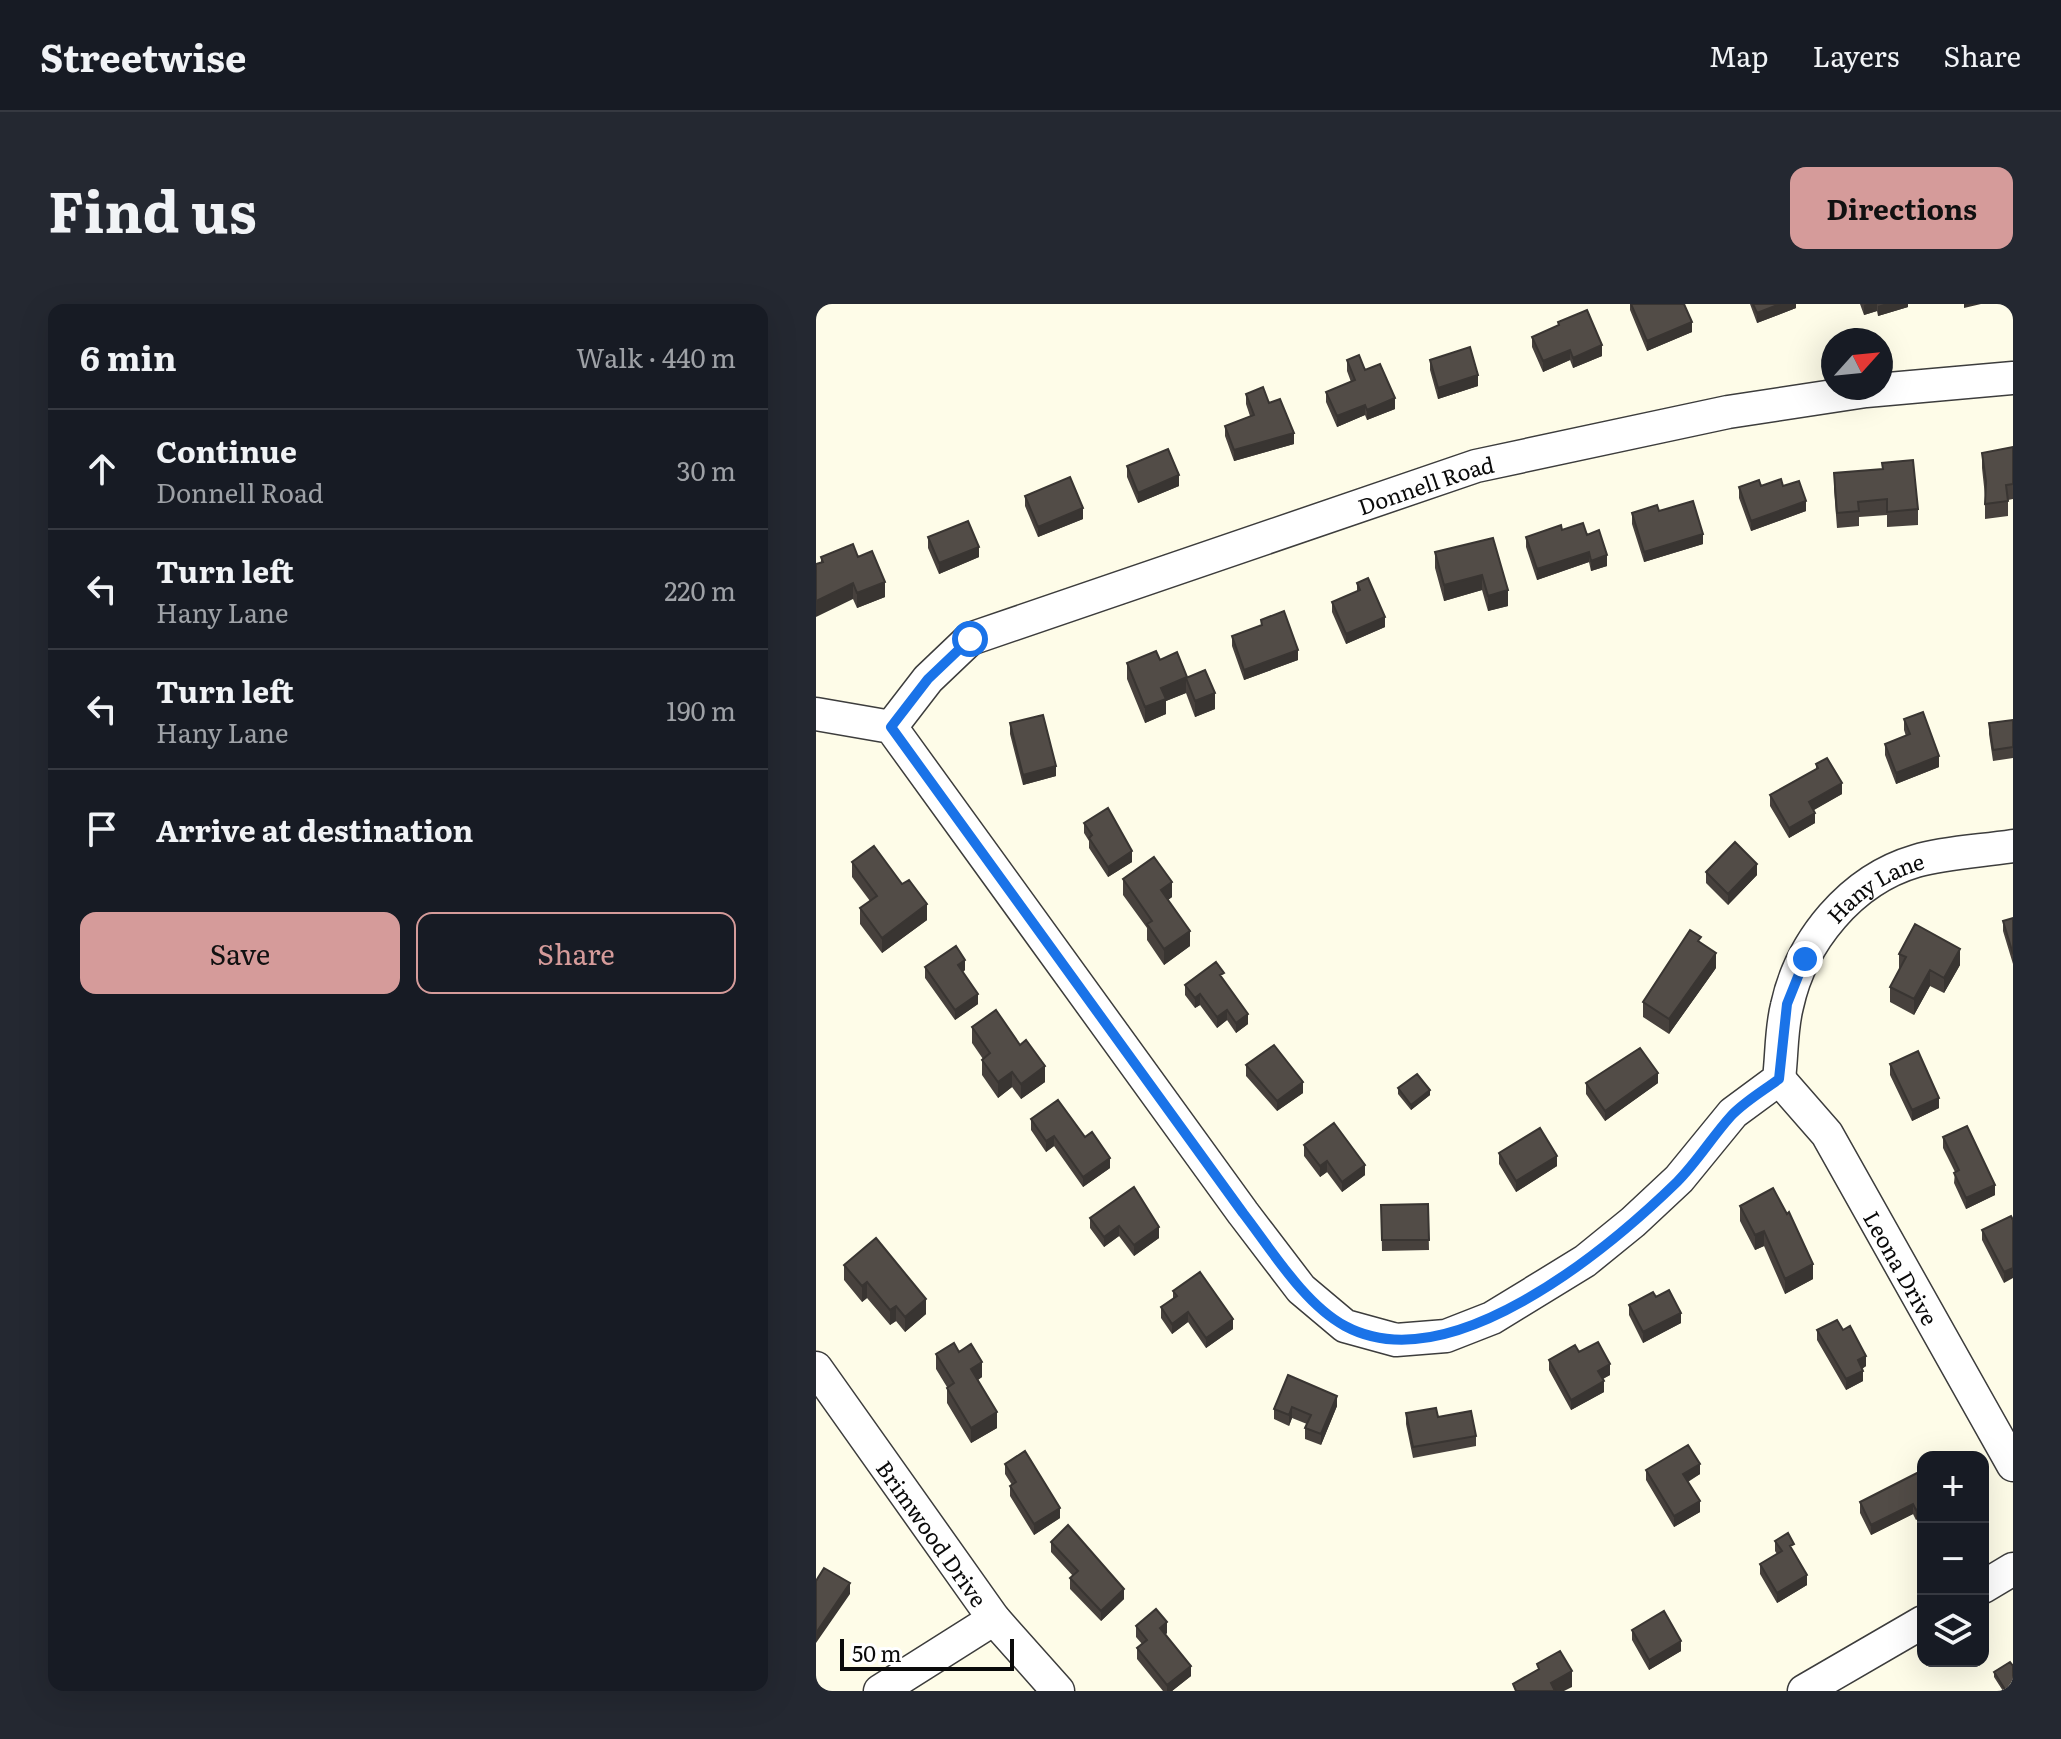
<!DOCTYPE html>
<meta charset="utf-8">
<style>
body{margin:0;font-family:Literata,serif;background:#242831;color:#f1f3f6}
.controls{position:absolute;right:24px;bottom:24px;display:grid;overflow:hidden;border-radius:16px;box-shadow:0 8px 32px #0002}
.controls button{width:72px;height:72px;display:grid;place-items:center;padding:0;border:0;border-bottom:2px solid #363941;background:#171b24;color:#f1f3f6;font:40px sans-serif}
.compass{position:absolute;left:1005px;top:24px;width:72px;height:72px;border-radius:50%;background:#171b24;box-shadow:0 8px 32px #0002;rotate:63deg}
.scale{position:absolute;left:24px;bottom:20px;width:174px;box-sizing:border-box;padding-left:8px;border:4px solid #0a0a0a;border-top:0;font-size:22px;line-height:28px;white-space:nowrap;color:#0a0a0a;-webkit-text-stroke:6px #fff;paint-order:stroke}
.stop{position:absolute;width:24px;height:24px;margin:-18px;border:6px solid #1a73e8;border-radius:50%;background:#fff}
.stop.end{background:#1a73e8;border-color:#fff;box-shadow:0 2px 8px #0008}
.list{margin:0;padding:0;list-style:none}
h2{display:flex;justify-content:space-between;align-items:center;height:104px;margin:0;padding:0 32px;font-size:34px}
h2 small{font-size:26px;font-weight:400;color:#9ea1a6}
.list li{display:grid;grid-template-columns:52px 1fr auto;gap:24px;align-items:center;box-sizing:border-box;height:120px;padding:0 32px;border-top:2px solid #363941}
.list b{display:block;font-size:30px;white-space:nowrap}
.list p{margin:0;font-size:26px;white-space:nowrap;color:#9ea1a6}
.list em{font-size:26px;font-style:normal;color:#9ea1a6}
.actions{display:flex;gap:16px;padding:24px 32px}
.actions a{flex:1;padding:18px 0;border:2px solid #d59b9a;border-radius:16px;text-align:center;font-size:28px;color:#d59b9a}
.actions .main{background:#d59b9a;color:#111}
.icon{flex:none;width:44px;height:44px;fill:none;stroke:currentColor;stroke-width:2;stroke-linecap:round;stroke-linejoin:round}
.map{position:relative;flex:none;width:1197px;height:1387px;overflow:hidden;border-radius:16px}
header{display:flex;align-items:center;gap:48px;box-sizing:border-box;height:112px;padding:0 40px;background:#171b24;border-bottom:2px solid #363941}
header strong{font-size:38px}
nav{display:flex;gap:44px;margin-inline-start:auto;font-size:28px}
.intro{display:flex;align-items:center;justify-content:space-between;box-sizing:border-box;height:192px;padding:0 48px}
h1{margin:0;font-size:56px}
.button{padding:20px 36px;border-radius:16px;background:#d59b9a;color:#111;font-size:28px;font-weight:700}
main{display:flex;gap:48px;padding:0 48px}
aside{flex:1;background:#171b24;border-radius:16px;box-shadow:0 8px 32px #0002}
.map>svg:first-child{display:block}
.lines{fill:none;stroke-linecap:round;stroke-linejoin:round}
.minor-casing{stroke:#3d3d3d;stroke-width:35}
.minor{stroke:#fff;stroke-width:32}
.wall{fill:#47413d}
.shaded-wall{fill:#393532}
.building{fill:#524c47;stroke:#393532;stroke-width:2}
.route{stroke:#1a73e8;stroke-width:10}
.labels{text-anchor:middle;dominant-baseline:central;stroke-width:8;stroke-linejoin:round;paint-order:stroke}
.street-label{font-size:22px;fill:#0a0a0a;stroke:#fff}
</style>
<header>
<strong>Streetwise</strong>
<nav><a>Map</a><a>Layers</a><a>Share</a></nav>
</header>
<div class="intro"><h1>Find us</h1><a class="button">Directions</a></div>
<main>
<aside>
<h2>6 min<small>Walk · 440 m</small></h2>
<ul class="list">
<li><svg class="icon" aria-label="ahead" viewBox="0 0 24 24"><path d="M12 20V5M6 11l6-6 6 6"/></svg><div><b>Continue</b><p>Donnell Road</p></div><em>30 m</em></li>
<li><svg class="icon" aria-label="left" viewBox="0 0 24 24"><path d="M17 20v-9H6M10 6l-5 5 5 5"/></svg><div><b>Turn left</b><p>Hany Lane</p></div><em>220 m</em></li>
<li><svg class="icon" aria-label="left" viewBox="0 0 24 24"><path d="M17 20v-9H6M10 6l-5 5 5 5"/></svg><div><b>Turn left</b><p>Hany Lane</p></div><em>190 m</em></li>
<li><svg class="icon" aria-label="arrive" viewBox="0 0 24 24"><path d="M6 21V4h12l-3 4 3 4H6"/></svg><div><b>Arrive at destination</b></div></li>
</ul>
<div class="actions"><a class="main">Save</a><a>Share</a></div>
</aside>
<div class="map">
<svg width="1197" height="1387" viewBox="0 0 1197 1387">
<rect width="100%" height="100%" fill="#fefce8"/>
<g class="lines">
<!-- minor casing -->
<g class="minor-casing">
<g id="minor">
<path id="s1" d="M0,410L75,423L427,909L485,985L529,1022L580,1036L630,1032L676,1014L769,957L817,918L863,875L917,809L963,775C966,751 965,725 971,702C985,637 1035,576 1100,557C1130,548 1166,547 1197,542"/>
<path id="s2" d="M75,423L112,375L154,335L660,162L912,108L1050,87L1197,74"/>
<path id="s3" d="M963,775L1011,830L1197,1161"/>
<path id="s4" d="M0,1064L178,1315L242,1387"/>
<path d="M1167,1283L1197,1265"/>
<path d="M64,1387L178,1315"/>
<path d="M988,1387L1107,1318"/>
</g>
</g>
<!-- minor -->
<use href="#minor" class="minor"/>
</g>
<!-- wall -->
<path class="wall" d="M814,0H868L876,28L831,47L814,6Z
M934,0H980V4L941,19Z
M1044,0H1092V3L1062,12L1061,7L1048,11Z
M742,18L786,52L757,64L754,56L727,68L716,43V33L742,22Z
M531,56L549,66L579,105L551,116L549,111L521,123L510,98V88L535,78L531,67Z
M614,56L662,82L622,95L614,66Z
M430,90L478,140L418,157L409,132V122L434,112L430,100Z
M1197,143V195L1192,196V212L1169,215V192L1166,164V149Z
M311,162L363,182L322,199L311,173Z
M1066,165L1102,205V221L1071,223V211L1043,213V222L1021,224L1018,185V169Z
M967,182L990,207L935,227L923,194V183Z
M209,192L267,215L222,233L209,202Z
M843,207L887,240L828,258L816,220V209Z
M746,226L771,231L791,262L775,267L773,258L721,276L710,243V233Z
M112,233L163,253L123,270L112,244Z
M677,234L692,302L672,307L666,286L628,297L619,264V248Z
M5,253H42L69,293L41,304L37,295L5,259Z
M541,279L569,323L530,340L516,308V298L541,287Z
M445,316L482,356L428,376L416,342V332L445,322Z
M344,356L371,373L399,405L379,413L370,389L350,397V410L329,419L311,375V359Z
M1088,415L1123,463L1080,480L1069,451V440L1090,432L1088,426Z
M1197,416V454L1177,457L1173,430V419Z
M194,419L240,472L207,481L194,430Z
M1000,460L1026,490L997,506L999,519L973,534L954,502V491L1000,465Z
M268,519L316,558L292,573L273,544V537L268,529Z
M36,558L111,616L66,649L44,620V604L54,597L36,573Z
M890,568L941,571L912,601L890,579Z
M307,575L356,593L352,596L374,642L348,661L331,636V624L307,591Z
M1197,614V660L1187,627V617Z
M1083,650L1144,661L1128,689L1114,682L1098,711L1074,698V683L1084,665H1083Z
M109,663L149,666L147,668L162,700L139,716L109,674Z
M900,664L853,730L827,713V698Z
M408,676L432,720L420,729L411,716L401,724L384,701L379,704L369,691V681Z
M156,723L229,778L205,795L196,783L182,794L166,771V756L167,755L156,739Z
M1074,760L1123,804L1096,817L1074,771Z
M430,761L487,789L461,807L430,772Z
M770,779H842L789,817L770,790Z
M582,784L614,791L595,806L582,790Z
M215,815L269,833L294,864L267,883L238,842L230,848L215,826Z
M1127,833L1179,891L1150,905L1138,879L1139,868L1127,844Z
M488,841L549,871L526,888L511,868L504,873L488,852Z
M683,849L741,862L700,888L683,860Z
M612,900L613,946L566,947L565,901Z
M924,902L997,975L969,990L948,942L939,946L924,917Z
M274,914L343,934L318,952L303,932L288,943L274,924Z
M1197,916L1188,979L1166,936V926Z
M28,961L110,1010L89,1028L80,1017L74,1021L51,994L46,998L28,976Z
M357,987L417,1025L390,1044L372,1018L356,1030L345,1014V1003L357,995Z
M840,993L865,1019L827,1039L813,1011V1001Z
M1001,1026H1027L1050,1062L1046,1065L1047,1077L1030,1086L1001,1036Z
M143,1048L166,1073L162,1076L181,1124L155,1139L131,1099V1083L120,1065V1050Z
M763,1048L794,1071L787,1075L788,1088L755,1106L733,1066V1056Z
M472,1071L521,1102L505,1141L489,1135V1124L491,1120L476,1114L473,1122L458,1115V1105Z
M590,1109L622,1113L660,1132V1142L597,1154L590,1120Z
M189,1160L244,1214L218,1231L194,1192V1182L196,1181L189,1170Z
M830,1166L884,1170L872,1178L884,1208L858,1223L830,1176Z
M1107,1166L1100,1216L1097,1210L1055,1231L1044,1209V1198Z
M959,1237L978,1248L991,1281L961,1299L944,1270V1260L961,1250L959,1247Z
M235,1238L308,1295L285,1317L254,1285V1274L257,1272L235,1248Z
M320,1322L351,1329L349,1331L375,1372L356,1387H347L321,1355V1344L326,1340L320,1333Z
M816,1326L865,1347L833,1366L816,1336Z
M1178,1368L1197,1387H1187L1178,1373Z"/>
<!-- shaded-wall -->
<path class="shaded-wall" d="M964,0H980V4L941,19V9Z
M1051,0H1061V7L1048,11V1Z
M1068,0H1092V3L1062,12V2Z
M1148,0H1165L1148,4Z
M876,18V28L831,47V37Z
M786,41V52L757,64V54Z
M754,46V56L727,68V57Z
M662,71V82L622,95V84Z
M579,94V105L551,116V106Z
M549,101V111L521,123V112Z
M478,129V140L418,157V146Z
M363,171V182L322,199V189Z
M990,197V207L935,227V217Z
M267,204V215L222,233V223Z
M887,230V240L828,258V248Z
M163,243V253L123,270V259Z
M773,248V258L721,276V265Z
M791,251V262L775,267V257Z
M666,271V286L628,297V281Z
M69,278V293L41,304V289Z
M37,279V295L0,313V297Z
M692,286V302L672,307V292Z
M569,313V323L530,340V330Z
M482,346V356L428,376V366Z
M370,374V389L350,397V410L329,419V403L345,384Z
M399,389V405L379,413V397Z
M1123,452V463L1080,480V469Z
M240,462V472L207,481V471Z
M1026,479V490L993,509V498Z
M999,509V519L973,534V524Z
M316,547V558L292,573V563Z
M941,560V571L912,601V590Z
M356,578V593L345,601V586Z
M111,600V616L66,649V634Z
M374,627V642L348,661V645Z
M1144,645V661L1128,689V674Z
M900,649V664L853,730V715Z
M149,656V666L142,671V661Z
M1114,666V682L1098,711V695Z
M162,690V700L139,716V706Z
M384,690V701L379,704V694Z
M411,706V716L401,724V713Z
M432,710V720L420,729V719Z
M229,762V778L205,795V780Z
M196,768V783L182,794V778Z
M842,769V779L789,817V807Z
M487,778V789L461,807V797Z
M614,786V791L595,806V801Z
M1123,794V804L1096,817V806Z
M238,832V842L230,848V837Z
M741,852V862L700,888V877Z
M294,854V864L267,883V873Z
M511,857V868L504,873V862Z
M549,861V871L526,888V878Z
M1179,881V891L1150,905V894Z
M303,922V932L288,943V933Z
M343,923V934L318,952V941Z
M948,927V942L939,946V931Z
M997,960V975L969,990V975Z
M1197,964V974L1188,979V968Z
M51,978V994L46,998V982Z
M110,995V1010L89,1028V1013Z
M80,1002V1017L74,1021V1006Z
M372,1008V1018L356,1030V1020Z
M865,1009V1019L827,1039V1028Z
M417,1015V1025L390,1044V1034Z
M1050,1052V1062L1042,1067V1056Z
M166,1058V1073L155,1080V1065Z
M794,1060V1071L782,1077V1067Z
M1047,1067V1077L1030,1086V1075Z
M788,1077V1088L755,1106V1096Z
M521,1092V1102L505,1141V1130Z
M476,1103V1114L473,1122V1111Z
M181,1108V1124L155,1139V1124Z
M884,1160V1170L867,1180V1170Z
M884,1197V1208L858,1223V1212Z
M1097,1200V1210L1055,1231V1221Z
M1107,1202V1212L1100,1216V1206Z
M244,1204V1214L218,1231V1220Z
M991,1271V1281L961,1299V1289Z
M34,1279V1290L0,1339V1329Z
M308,1285V1295L285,1317V1307Z
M351,1318V1329L344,1335V1324Z
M865,1337V1347L833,1366V1356Z
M375,1362V1372L356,1387H351V1381Z
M756,1367V1383L748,1387H735V1379Z"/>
<!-- building -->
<path class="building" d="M815,0H868L876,18L831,37Z
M937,0H964L941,9Z
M771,6L786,41L757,54L754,46L727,57L716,33L743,21L742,18Z
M654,43L662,71L622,84L614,56Z
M543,51L549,66L564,60L579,94L551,106L549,101L521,112L510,88L539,76L531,56Z
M447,83L453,99L464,95L478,129L418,146L409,122L438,111L430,90Z
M1197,143V180L1190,181L1192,197L1169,200L1170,177L1166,149Z
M352,145L363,171L322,189L311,162Z
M1097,156L1102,205L1071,208V195L1042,198L1043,207L1021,209L1018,169L1067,165L1066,159Z
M254,173L267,204L222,223L209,192Z
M965,175L967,182L983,177L990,197L935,217L923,183L943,176L945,182Z
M877,197L887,230L828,248L816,209L841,201L843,207Z
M152,217L163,243L123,259L112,233Z
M767,219L771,231L783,226L791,251L775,257L773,248L721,265L710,233L745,221L746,226Z
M677,234L692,286L672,292L666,271L628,281L619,248Z
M37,240L42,253L56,247L69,278L41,289L37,279L0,297V260L7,258L5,253Z
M552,274L569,313L530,330L516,298L544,286L541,279Z
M468,307L482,346L428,366L416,332L446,321L445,316Z
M340,347L344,356L361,348L371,373L345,384L350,395L329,403L311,359Z
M389,366L399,389L379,397L370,374Z
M1107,408L1123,452L1080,469L1069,440L1094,430L1088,415Z
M227,411L240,462L207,471L194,419Z
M1197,416V443L1177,446L1173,419Z
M1011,454L1026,479L993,498L999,509L973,524L954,491L1002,464L1000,460Z
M292,504L316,547L292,563L273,534L276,531L268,519Z
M919,538L941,560L912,590L890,568Z
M58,542L86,580L93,576L111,600L66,634L44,604L61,592L36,558Z
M338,553L356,578L345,586L374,627L348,645L331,620L336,617L307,575Z
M1197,614V650L1187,617Z
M1099,620L1144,645L1128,674L1114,666L1098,695L1074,683L1090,653L1083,650Z
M874,626L885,633L882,637L900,649L853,715L827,698Z
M140,642L149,656L142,661L162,690L139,706L109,663Z
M400,658L408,669L404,671L432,710L420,719L411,706L401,713L384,690L379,694L369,681Z
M180,706L204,741L210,736L229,762L205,780L196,768L182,778L166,756L174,749L156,723Z
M458,741L487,778L461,797L430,761Z
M824,744L842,769L789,807L770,779Z
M1102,747L1123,794L1096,806L1074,760Z
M601,770L614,786L595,801L582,784Z
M242,796L269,833L276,828L294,854L267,873L238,832L230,837L215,815Z
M518,819L549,861L526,878L511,857L504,862L488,841Z
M1151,822L1179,881L1150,894L1138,869L1143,866L1127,833Z
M724,824L741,852L700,877L683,849Z
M318,883L343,923L318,941L303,922L288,933L274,914Z
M957,884L971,910L973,908L997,960L969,975L948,927L939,931L924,902Z
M612,900L613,936H566L565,901Z
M1195,912L1197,916V964L1188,968L1166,926Z
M60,934L110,995L89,1013L80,1002L74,1006L51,978L46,982L28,961Z
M384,968L417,1015L390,1034L372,1008L356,1020L345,1003L361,992L357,987Z
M853,986L865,1009L827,1028L813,1001L837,988L840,993Z
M1021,1016L1027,1026L1034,1022L1050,1052L1042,1056L1047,1067L1030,1075L1001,1026Z
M782,1038L794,1060L782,1067L788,1077L755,1096L733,1056L759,1041L763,1048Z
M138,1039L143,1048L155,1040L166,1058L155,1065L181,1108L155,1124L131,1084L138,1079L120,1050Z
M472,1071L521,1092L505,1130L489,1124L495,1111L476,1103L473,1111L458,1105Z
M620,1104L622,1113L655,1107L660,1132L597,1143L590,1109Z
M872,1141L884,1160L867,1170L884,1197L858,1212L830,1166Z
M209,1147L244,1204L218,1220L194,1182L200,1178L189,1160Z
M1107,1166V1202L1100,1206L1097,1200L1055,1221L1044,1198Z
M252,1221L308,1285L285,1307L254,1274L262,1267L235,1238Z
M972,1229L978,1240L974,1242L991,1271L961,1289L944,1260L966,1247L959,1237Z
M8,1264L34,1279L0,1329V1277Z
M340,1305L351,1318L344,1324L375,1362L351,1381L321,1344L331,1336L320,1322Z
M848,1307L865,1337L833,1356L816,1326Z
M744,1347L756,1367L735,1379L739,1387H700L697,1380L723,1365L721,1360Z
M1194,1358L1197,1362V1384L1190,1387L1178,1368Z"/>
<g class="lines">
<!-- route -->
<path class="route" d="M154,335L112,375L75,423L427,909C455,945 488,1000 529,1022C633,1078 790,947 861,878C881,858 896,833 915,812C928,798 947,787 963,775L971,700L989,655"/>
</g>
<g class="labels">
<!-- street labels -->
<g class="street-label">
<text stroke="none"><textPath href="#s2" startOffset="600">Donnell Road</textPath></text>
<text stroke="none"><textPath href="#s1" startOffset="1586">Hany Lane</textPath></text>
<text stroke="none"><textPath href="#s3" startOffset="226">Leona Drive</textPath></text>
<text stroke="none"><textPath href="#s4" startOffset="202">Brimwood Drive</textPath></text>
</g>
</g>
</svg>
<div class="controls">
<button>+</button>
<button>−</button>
<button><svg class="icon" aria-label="layers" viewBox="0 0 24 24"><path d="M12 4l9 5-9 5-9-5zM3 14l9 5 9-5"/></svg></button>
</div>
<svg class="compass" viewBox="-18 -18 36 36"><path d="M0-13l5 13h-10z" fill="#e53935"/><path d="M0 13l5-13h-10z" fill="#9ea1a6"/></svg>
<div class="scale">50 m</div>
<div class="stop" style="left:154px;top:335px"></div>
<div class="stop end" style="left:989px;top:655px"></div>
</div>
</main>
